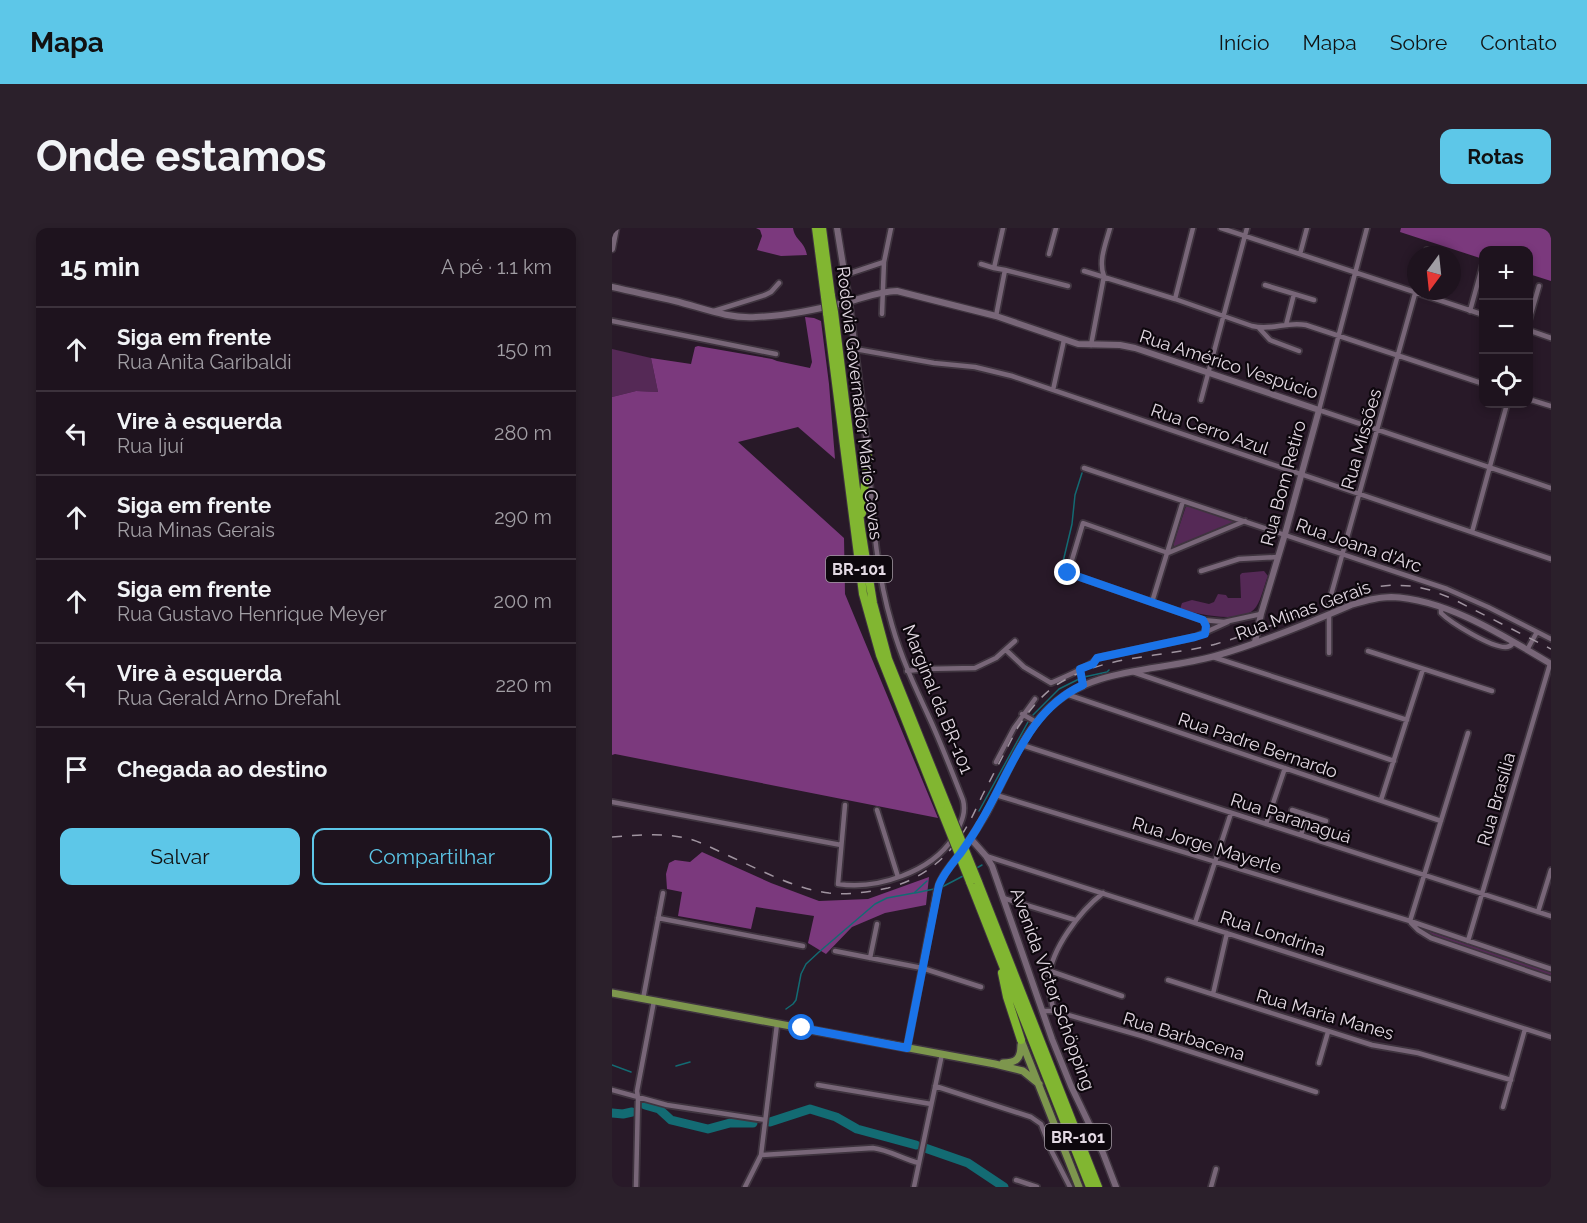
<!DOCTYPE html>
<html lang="pt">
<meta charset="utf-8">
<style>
body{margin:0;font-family:Raleway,sans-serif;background:#2b202b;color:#f1f3f6}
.controls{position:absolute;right:18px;top:18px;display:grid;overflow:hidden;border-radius:12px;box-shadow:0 3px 9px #0003}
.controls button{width:54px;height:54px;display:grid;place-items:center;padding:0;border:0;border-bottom:2px solid #3c323c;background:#1e131e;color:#f1f3f6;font:30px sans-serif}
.compass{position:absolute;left:795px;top:18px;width:54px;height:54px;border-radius:50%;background:#1e131e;box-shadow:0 3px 9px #0003;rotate:195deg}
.stop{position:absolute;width:18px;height:18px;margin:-14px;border:4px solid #1a73e8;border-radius:50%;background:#fff}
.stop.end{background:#1a73e8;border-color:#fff;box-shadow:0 2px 6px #0008}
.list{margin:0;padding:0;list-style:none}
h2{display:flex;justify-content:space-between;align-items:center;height:78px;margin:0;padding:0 24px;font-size:26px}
h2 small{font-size:20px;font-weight:400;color:#a19ea4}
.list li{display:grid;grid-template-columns:39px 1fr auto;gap:18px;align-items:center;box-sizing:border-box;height:84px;padding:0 24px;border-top:2px solid #3c323c}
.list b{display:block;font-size:22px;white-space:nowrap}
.list p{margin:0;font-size:20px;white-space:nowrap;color:#a19ea4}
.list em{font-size:20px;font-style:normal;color:#a19ea4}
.actions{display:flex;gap:12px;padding:18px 24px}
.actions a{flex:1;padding:14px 0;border:2px solid #5dc7e8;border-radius:12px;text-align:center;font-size:21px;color:#5dc7e8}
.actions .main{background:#5dc7e8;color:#111}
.icon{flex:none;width:33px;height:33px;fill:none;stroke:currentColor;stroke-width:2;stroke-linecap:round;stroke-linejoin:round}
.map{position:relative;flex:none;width:939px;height:959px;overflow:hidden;border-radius:12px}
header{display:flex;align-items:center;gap:36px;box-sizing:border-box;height:84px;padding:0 30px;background:#5dc7e8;color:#111}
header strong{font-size:28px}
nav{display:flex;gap:33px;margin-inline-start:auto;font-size:21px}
.intro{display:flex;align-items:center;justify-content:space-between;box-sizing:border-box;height:144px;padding:0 36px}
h1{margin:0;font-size:42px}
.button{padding:15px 27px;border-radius:12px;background:#5dc7e8;color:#111;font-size:21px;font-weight:700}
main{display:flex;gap:36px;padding:0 36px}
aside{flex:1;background:#1e131e;border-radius:12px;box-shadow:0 3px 9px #0003}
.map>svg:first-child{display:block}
.green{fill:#552956}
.forest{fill:#7b397d}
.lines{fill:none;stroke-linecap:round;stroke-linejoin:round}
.stream{stroke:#136b73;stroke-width:1.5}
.river{stroke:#136b73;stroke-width:9}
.street-casing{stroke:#3f343f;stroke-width:8}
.secondary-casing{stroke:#3f343f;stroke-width:9}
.primary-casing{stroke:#3f343f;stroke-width:10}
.highway-casing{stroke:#3f343f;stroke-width:10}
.street{stroke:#786678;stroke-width:4.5}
.secondary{stroke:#786678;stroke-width:6}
.primary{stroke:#7d964d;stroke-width:7}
.highway{stroke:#81b631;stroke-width:8}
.rail{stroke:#a094a0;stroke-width:1.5;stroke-dasharray:10 10;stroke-linecap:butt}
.highway-bridge-casing{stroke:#3f343f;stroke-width:10;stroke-linecap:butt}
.highway-bridge{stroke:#81b631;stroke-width:8}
.route{stroke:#1a73e8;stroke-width:8}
.labels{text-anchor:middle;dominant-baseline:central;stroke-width:4.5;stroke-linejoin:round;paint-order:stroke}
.shield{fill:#0d070d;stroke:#a39aa3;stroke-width:1.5}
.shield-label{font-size:16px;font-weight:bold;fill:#e3d9e3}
.street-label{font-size:18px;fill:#e3d9e3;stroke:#0d070d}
</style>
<header>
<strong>Mapa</strong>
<nav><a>Início</a><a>Mapa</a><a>Sobre</a><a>Contato</a></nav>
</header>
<div class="intro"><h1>Onde estamos</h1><a class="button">Rotas</a></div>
<main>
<aside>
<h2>15 min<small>A pé · 1.1 km</small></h2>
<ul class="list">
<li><svg class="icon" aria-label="ahead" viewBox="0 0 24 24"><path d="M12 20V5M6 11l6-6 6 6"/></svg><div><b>Siga em frente</b><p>Rua Anita Garibaldi</p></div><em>150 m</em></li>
<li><svg class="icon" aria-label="left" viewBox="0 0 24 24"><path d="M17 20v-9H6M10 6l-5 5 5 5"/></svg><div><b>Vire à esquerda</b><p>Rua Ijuí</p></div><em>280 m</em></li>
<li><svg class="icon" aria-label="ahead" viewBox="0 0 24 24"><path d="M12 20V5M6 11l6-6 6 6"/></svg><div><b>Siga em frente</b><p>Rua Minas Gerais</p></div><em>290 m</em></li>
<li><svg class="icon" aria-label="ahead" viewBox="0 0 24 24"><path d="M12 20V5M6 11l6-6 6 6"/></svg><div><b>Siga em frente</b><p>Rua Gustavo Henrique Meyer</p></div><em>200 m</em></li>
<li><svg class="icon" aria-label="left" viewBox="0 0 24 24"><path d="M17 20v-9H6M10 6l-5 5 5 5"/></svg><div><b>Vire à esquerda</b><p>Rua Gerald Arno Drefahl</p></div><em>220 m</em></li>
<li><svg class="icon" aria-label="arrive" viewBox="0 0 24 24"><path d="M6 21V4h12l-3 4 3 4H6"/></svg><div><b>Chegada ao destino</b></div></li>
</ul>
<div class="actions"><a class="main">Salvar</a><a>Compartilhar</a></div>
</aside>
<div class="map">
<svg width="939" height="959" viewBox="0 0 939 959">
<rect width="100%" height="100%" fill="#281928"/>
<!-- green -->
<path class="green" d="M0,121L39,130L46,164L24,163L0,169Z
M574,278H576L627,294L564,320L561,317Z
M652,343L656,348C652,357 650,370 644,379C632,397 585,386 568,381L570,375L580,372L597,376L602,374L606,366L614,367L616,370H629L628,347L630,345Z
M813,702L939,744V748L813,705Z"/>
<!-- forest -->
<path class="forest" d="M144,0H181C183,13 192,12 195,27L169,28L145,22L150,8L148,2Z
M789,0H939V53L917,46L916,22H872L871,31L788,4Z
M193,89L202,90L209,93L217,156L223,231L186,199L126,214L232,310L233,366L326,590L3,526L0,527V169L24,163L46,164L39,130L79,136L83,119L86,118L160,131L165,133L198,140L200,134Z
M90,624L159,655L207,673L256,671L317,649L314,677L273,685L240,699L214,726L196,715L202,688L144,679L139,701L66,688L70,664L55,661L54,646L57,635L63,632L78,634Z"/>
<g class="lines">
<!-- stream -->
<path class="stream" d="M450,338L460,296L463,267L470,245
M472,449L495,444L497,442
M421,487L447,461L467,451
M367,583L416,494
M363,641L370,637
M330,659L351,648
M303,665L322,661
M174,781L181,776L184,772L189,746L194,736L207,724L263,676L275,670L302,665L315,653
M0,837L19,844
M64,838L78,834"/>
<!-- river -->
<path class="river" d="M33,877L47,881L59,892L96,901L118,895H141
M0,885L11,886L20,884
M158,894L198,881L224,889L245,901L304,917
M313,920L356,935L392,959"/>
<!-- street casing -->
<g class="street-casing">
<path id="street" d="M391,0L382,40L393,42
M609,0L872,87
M755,0L707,182L939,260
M437,26L444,0
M688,26L695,0
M814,27L815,22
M369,36L382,40
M472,43L563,71L640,98C661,103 674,93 694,97L872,156
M233,47L272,34
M653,57L702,72
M563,71L581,0
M102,83L153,67L159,64L167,55
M858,83L871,36
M270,86L272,34L279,0
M384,88L393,42L456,58
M0,93L164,126
M916,96L927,58
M674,97L682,66
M647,100L658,112L687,123
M916,102L939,110
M479,117L492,48C486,33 494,15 498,0
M243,121L322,135L363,139L400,148L939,331
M441,162L452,112
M916,171L939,178
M589,172L635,0
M472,240L835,361L876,379L939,411
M257,242C261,294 265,347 280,397C289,429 302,457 316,487C329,515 340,544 351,572C354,584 350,593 345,603
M633,293L556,325L471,295L456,345L591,392L612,394L649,386
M860,304L895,176
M589,343L627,331L666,329
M719,367L804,62
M540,374L571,273
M829,380V385C839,395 880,420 894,419C899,419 899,417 902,414
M717,387V425
M394,422L412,439L439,455C450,450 480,438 485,430L583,409L616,394
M915,422L925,404
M756,423L880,463
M601,429L795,492
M468,441L471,457
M295,443L313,441L363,440L384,430L403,413
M521,444L782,533
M454,466L829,593
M410,486L424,494
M410,517L939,688
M384,534L402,500L423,471
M384,567L798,693L939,741
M769,572L811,441
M0,574L229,617
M233,577L226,656C265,662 319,644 341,610
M265,582L286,649
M680,582L714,593
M654,596L673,540
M689,607L695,587
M374,628L939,809
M391,670L463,692
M926,684L939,642
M46,690L191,718
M798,693L856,505
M583,695L619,585
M799,695L806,702L819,710L939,751
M856,713L938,436
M223,723L310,740L369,759
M258,730L265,696
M438,743L510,768
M556,752L760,817L806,825L899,852
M601,766L615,705
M31,771L51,665
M430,783H442L530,808L704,864
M442,783C439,772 436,762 437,750C439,721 468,683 491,665
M707,835L716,804
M206,857L319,876
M323,858L419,889L429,896L440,924L458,959
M0,862L55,877L153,892
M891,879L913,801
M149,927L261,920C277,922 291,931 307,935
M404,952L425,959
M24,959L26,870L25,863L42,773
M133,959L149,927L165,796
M302,959L330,826
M599,959L604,941"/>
</g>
<!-- secondary casing -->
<g class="secondary-casing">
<path id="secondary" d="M225,0L237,74L256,225
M0,21L4,0
M0,59C21,64 42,68 63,73C91,80 116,91 144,89C175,88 206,81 236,74C252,70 268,63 285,63L384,88L466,116L508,117L523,120L707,182L673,306L649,386L643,414
M359,611L374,628L380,638L440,811L459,858L491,925L504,959
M295,820L325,663C329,647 340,637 349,624C358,612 366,599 374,586C392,553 409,507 436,481C480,438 547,444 603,428C649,415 695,396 739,377C752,373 765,369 779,369C835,371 892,408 939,436"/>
</g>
<!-- primary casing -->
<g class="primary-casing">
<path id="primary" d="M0,765L383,836L411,843L427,856
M409,812L467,959
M391,835C404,835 409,831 409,817"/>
</g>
<!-- highway casing -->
<g class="highway-casing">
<path id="highway" d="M204,0L213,69
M210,0L219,68
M222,84L249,301L261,375L276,431L336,580
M215,85L251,366L268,427L330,584
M250,285L256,225
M358,654L478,959
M366,654L486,959
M390,745L395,769L409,812"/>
</g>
<!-- street -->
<use href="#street" class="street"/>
<!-- secondary -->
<use href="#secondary" class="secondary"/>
<!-- primary -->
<use href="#primary" class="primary"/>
<!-- highway -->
<use href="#highway" class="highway"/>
<!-- rail -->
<path class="rail" d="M0,609C28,607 55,604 81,612C93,616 104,622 115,627C147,641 182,661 217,665C237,667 257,664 276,660C304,653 329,636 346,612C356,599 363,583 370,568C382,545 394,522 406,499C417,483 430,466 446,456C493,426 552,430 604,416C658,400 710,377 763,359L781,357L801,358L818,362L839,370L939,421"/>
<!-- highway-bridge casing -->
<g class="highway-bridge-casing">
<path id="highway-bridge" d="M219,68L222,84
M213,69L215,85
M336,580L366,654
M330,584L358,654"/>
</g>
<!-- highway-bridge -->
<use href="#highway-bridge" class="highway-bridge"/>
</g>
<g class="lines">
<!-- route -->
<path class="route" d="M190,800L295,820L327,657C332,645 340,636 348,626C355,616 362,606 368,595C398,546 415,482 471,457L468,441L481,436L485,430L583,409L593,406L594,398L591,392L456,345"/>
</g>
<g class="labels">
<!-- shield labels -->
<g class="shield">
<rect x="214" y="328" width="66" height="26" rx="4.5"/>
<rect x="433" y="896" width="66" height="26" rx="4.5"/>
</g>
<g class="shield-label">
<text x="247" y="341">BR-101</text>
<text x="466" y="909">BR-101</text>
</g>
<!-- street labels -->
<g class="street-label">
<text transform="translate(617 136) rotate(18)">Rua Américo Vespúcio</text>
<text transform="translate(248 175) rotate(83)">Rodovia Governador Mário Covas</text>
<text transform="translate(598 201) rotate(19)">Rua Cerro Azul</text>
<text transform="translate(749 211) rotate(-74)">Rua Missões</text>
<text transform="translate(671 255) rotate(-75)">Rua Bom Retiro</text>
<text transform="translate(747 317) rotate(19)">Rua Joana d'Arc</text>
<text transform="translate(691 382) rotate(-20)">Rua Minas Gerais</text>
<text transform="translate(326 471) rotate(68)">Marginal da BR-101</text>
<text transform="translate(646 517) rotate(19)">Rua Padre Bernardo</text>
<text transform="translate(884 571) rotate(-74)">Rua Brasília</text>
<text transform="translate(679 590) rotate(18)">Rua Paranaguá</text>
<text transform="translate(595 617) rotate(17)">Rua Jorge Mayerle</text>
<text transform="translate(661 705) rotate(18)">Rua Londrina</text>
<text transform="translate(441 761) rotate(70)">Avenida Victor Schöpping</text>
<text transform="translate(713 786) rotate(16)">Rua Maria Manes</text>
<text transform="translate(572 808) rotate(17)">Rua Barbacena</text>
</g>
</g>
</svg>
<div class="controls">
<button>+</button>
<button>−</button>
<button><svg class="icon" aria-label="locate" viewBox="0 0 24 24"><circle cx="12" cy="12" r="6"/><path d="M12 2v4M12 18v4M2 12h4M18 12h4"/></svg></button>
</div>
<svg class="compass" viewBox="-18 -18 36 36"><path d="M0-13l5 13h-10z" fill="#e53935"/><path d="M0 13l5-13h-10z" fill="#a19ea4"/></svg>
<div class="stop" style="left:190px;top:800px"></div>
<div class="stop end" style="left:456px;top:345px"></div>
</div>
</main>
